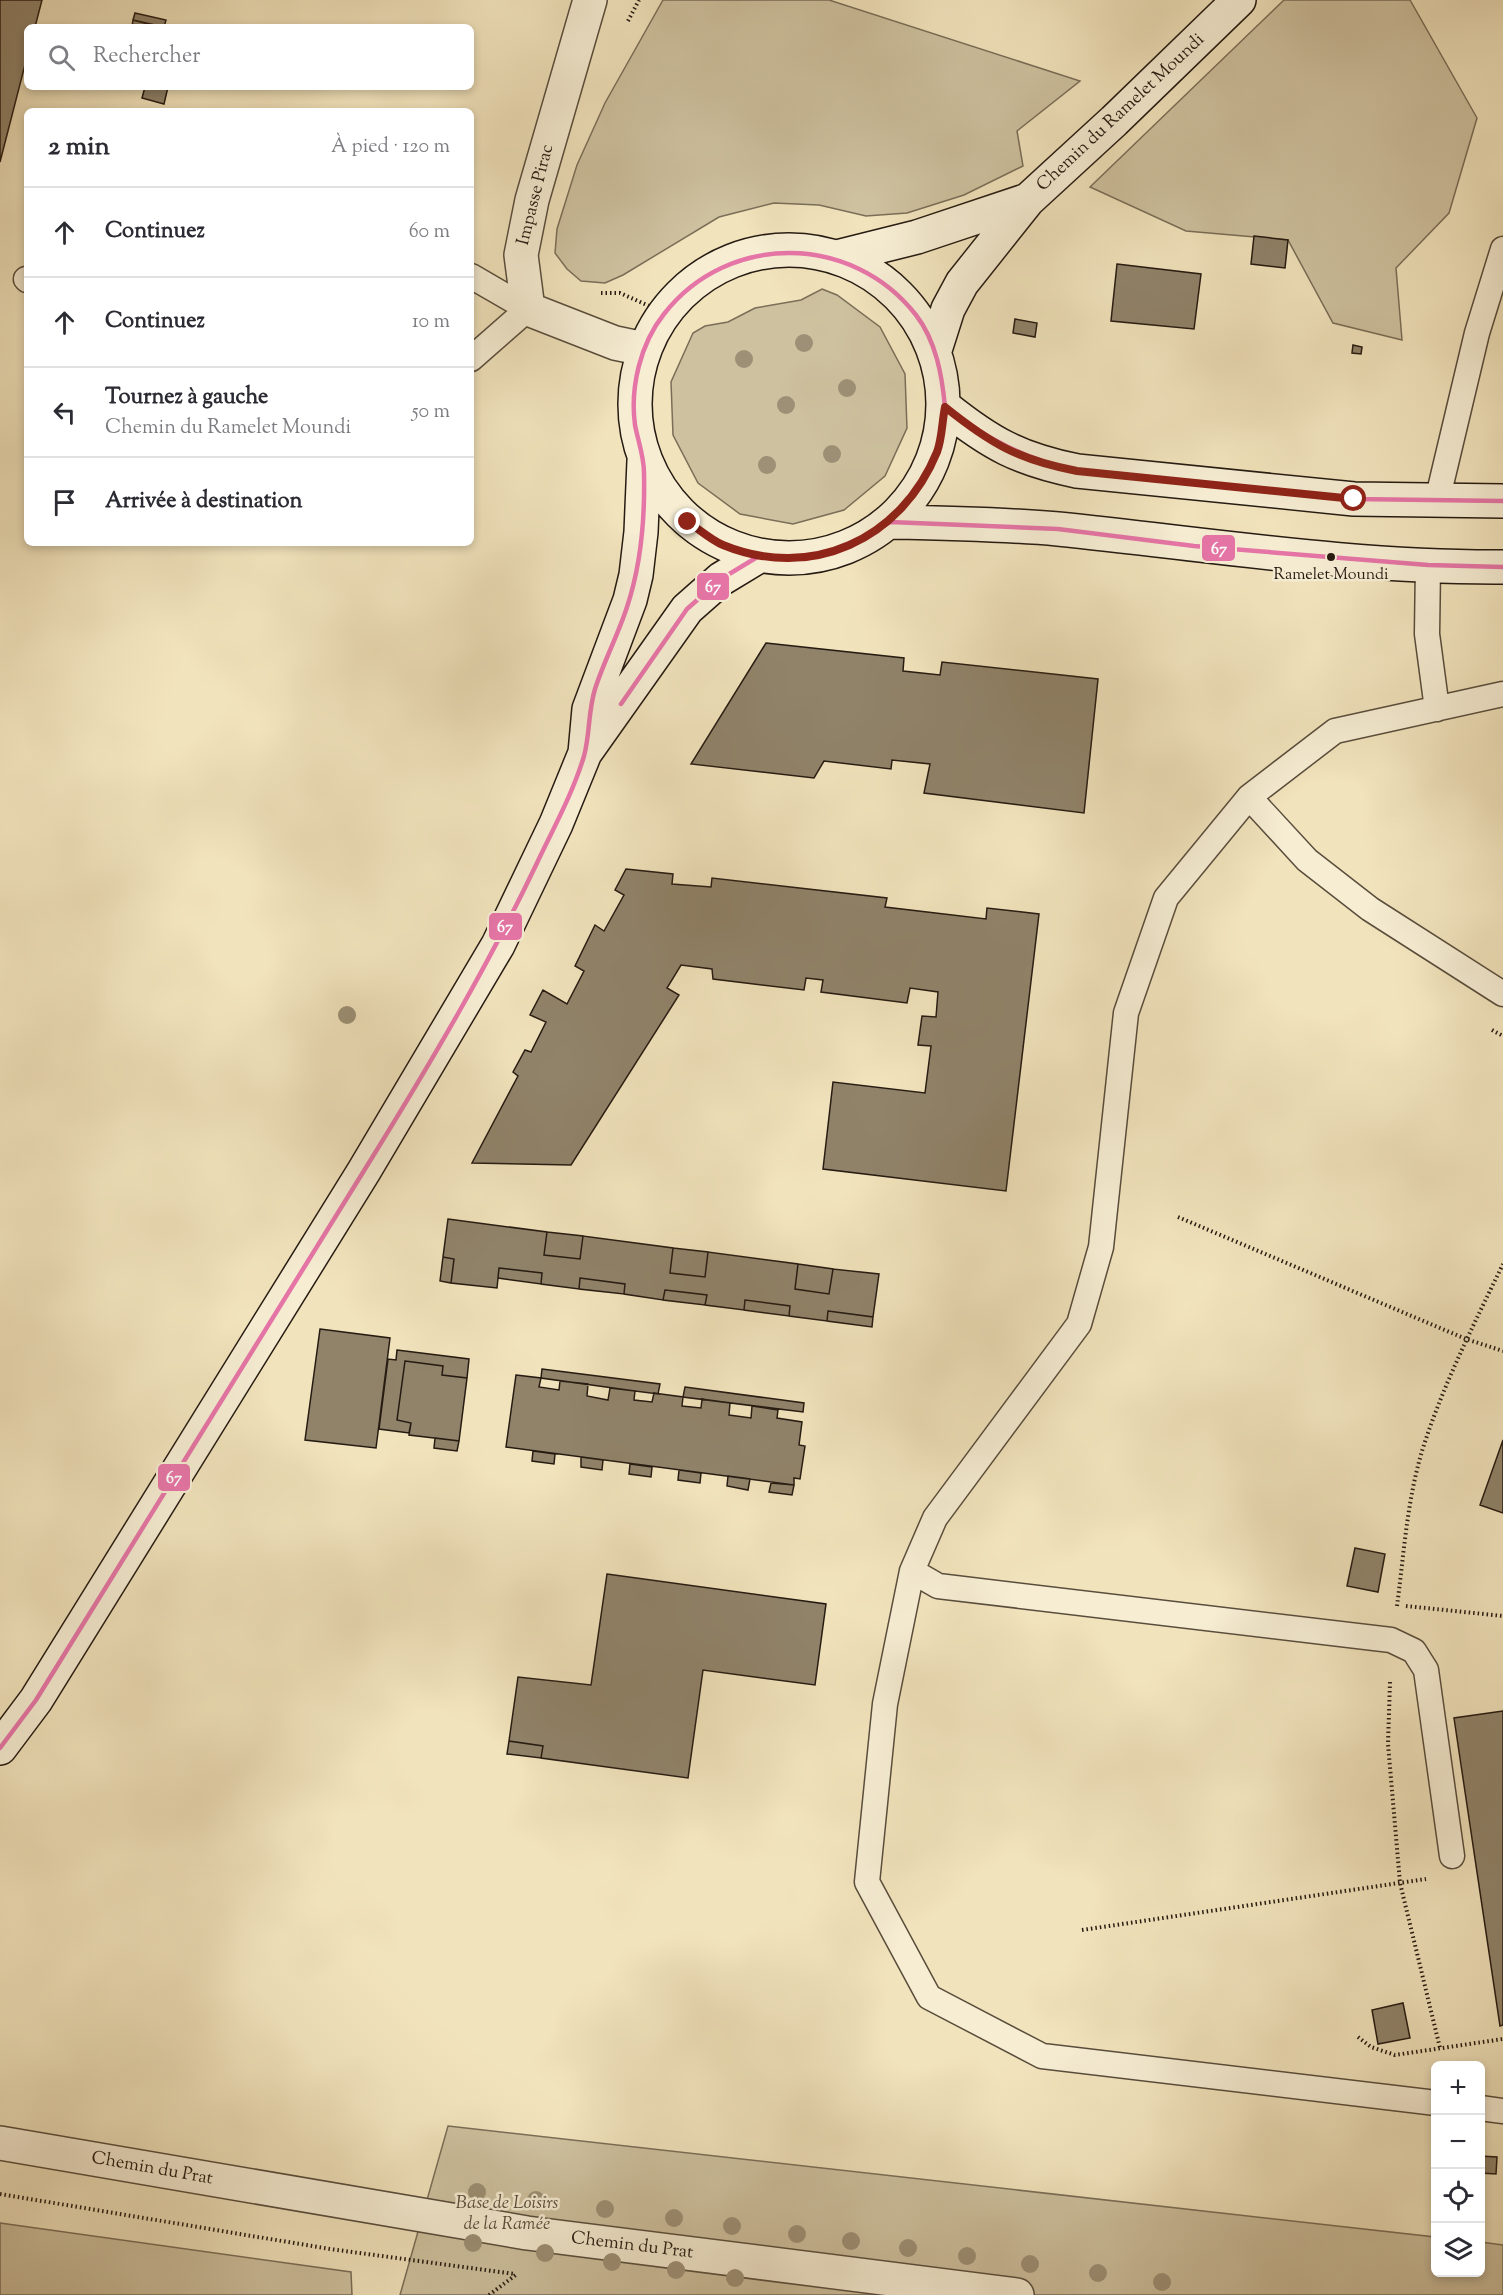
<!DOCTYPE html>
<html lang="fr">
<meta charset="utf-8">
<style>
body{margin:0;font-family:"Sorts Mill Goudy",serif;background:#f7f7f7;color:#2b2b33}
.controls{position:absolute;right:18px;bottom:18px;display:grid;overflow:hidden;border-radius:9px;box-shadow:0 3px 9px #0003}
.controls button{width:54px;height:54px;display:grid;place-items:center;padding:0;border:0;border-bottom:2px solid #e1e1e2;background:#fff;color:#2b2b33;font:30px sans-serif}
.stop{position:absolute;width:18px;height:18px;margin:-14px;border:4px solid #8f2418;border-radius:50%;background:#fff}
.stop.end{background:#8f2418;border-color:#fff;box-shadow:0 2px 6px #0008}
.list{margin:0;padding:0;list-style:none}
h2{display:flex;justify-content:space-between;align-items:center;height:78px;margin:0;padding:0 24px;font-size:26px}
h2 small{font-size:20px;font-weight:400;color:#7c7c81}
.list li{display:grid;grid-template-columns:39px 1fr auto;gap:18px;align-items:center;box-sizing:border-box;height:90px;padding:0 24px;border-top:2px solid #e1e1e2}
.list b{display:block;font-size:22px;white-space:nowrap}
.list p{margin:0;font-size:20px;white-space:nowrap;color:#7c7c81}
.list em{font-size:20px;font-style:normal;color:#7c7c81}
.icon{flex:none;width:33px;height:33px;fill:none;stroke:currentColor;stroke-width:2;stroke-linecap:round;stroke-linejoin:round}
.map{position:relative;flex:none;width:1503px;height:2295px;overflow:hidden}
.search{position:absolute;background:#fff;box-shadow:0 3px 9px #0003;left:24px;top:24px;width:450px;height:66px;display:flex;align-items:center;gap:15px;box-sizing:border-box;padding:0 21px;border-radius:9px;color:#7c7c81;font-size:22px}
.panel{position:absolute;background:#fff;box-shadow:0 3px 9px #0003;left:24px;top:108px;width:450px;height:438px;border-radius:9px}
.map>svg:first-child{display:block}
.green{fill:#cec19f;stroke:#7a6e58;stroke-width:1.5}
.building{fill:#90836a;stroke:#261b12;stroke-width:1.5}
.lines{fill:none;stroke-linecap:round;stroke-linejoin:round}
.lane-casing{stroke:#594d3c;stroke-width:27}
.street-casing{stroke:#594d3c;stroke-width:36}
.secondary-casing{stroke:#261b12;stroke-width:36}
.path{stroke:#261b12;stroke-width:4;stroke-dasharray:1.5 3;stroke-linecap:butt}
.lane{stroke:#f6edd3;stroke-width:24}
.street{stroke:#f6edd3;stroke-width:33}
.secondary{stroke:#f6edd3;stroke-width:33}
.bus-1-casing{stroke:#f6edd3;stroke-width:9}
.bus-1{stroke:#e675a7;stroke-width:4.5}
.tree{fill:#9d9076}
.route{stroke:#8f2418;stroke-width:8}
.bus-dot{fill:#261b12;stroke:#f6edd3;stroke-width:2}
.labels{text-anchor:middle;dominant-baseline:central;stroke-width:5;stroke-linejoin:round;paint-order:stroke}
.bus-label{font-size:16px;fill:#261b12;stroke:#f6edd3}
.street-label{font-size:18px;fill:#261b12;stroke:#f6edd3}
.park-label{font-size:18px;font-style:italic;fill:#584d3c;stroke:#f6edd3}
.line-badge{stroke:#f6edd3;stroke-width:2}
.badge-label{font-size:16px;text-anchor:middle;font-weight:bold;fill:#fff}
</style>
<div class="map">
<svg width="1503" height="2295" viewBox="0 0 1503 2295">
<rect width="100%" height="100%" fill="#f1e3bc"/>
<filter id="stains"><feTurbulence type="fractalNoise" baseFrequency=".00333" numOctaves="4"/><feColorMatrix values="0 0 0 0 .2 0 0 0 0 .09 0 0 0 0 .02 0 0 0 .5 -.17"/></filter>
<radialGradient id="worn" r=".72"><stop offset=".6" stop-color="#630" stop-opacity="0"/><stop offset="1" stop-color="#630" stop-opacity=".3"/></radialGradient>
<!-- green -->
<path class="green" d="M663,0H829L1080,81L1017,131L1023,166L964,195L907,213L866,216L819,205L774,203L719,217L623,275L605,283L581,281L567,269L555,253L557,229L577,165L605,103Z
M1284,0H1410L1477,118L1449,213L1396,268L1402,340L1333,323L1288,240L1186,231L1090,187Z
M822,289L837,295L880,327L905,374L907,428L885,476L844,510L793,524L740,514L698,483L673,435L671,382L693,333L705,326L728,322L755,308L801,300Z
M448,2126L1435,2237L1436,2272H1480L1481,2242L1503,2245V2295H400Z
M0,2223L351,2272L352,2295H0Z"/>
<!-- building -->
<path class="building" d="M0,0H42L35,27H27V57L0,162Z
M135,13L166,20L164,27L133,20Z
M133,20L159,27H132Z
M145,87H168L164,104L142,98Z
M1254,236L1288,240L1285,268L1251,264Z
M1117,264L1201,274L1194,329L1111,321Z
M1015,319L1037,323L1035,337L1013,333Z
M1353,345L1362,347L1361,354L1352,353Z
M766,643L904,658L903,671L940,675L942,662L1098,679L1084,813L924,793L930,764L892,760L891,769L824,761L814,778L691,764Z
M626,869L673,874L672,884L711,887L712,878L887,898L885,907L986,919L987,908L1039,914L1006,1191L823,1169L833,1082L925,1093L931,1046L918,1045L922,1016L936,1017L938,992L910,988L907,1003L821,992L823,980L806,978L804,990L713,979L712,969L681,965L667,988L679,995L571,1165L472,1163L518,1076L513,1072L525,1050L531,1052L546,1022L530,1015L543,990L567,1004L584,971L575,966L595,925L604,931L624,895L615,890Z
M448,1219L547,1232L544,1255L580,1259L583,1236L673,1248L670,1273L705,1277L708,1252L798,1264L795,1289L829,1294L833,1269L879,1274L873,1317L828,1311L827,1321L789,1316L790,1306L745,1300L744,1310L705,1305L707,1295L665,1290L663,1300L624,1294L625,1284L580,1278L579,1289L541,1284L542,1273L499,1268L497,1288L451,1283L454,1259L443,1257Z
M547,1232L583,1236L580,1259L544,1255Z
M673,1248L708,1252L705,1277L670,1273Z
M443,1257L454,1259L451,1283L440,1281Z
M798,1264L833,1269L829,1294L795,1289Z
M499,1268L542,1273L541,1284L498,1278Z
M580,1278L625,1284L624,1294L579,1289Z
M665,1290L707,1295L705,1305L663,1300Z
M745,1300L790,1306L789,1316L744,1310Z
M828,1311L873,1317L872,1327L827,1321Z
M320,1329L390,1338L376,1448L305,1440Z
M397,1350L469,1359L467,1378L442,1375L443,1366L405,1361L397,1420L411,1423L409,1433L379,1429L388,1359L396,1360Z
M405,1361L443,1366L442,1375L467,1378L459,1441L409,1435L411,1423L397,1420Z
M542,1369L660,1384L658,1394L635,1391L541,1378Z
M516,1375L541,1378L539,1387L559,1390L560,1381L588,1384L587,1396L608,1400L610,1388L635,1391L634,1400L652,1402L654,1393L683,1397L682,1406L701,1408L702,1399L730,1403L729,1415L751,1418L752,1406L778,1410L777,1418L802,1422L799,1445L805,1446L800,1479L794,1478V1485L506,1447Z
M685,1387L804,1403L803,1412L683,1397Z
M435,1438L459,1441L457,1451L434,1448Z
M1503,1440V1513L1480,1505Z
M533,1451L555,1454L554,1464L532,1461Z
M581,1457L603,1460L602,1470L581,1467Z
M630,1464L652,1467L651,1477L629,1474Z
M679,1470L701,1473L700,1483L678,1480Z
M728,1476L750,1479L748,1490L727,1486Z
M771,1483L794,1485L792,1495L769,1492Z
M1355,1548L1385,1554L1378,1592L1347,1586Z
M607,1574L826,1604L815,1685L703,1670L688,1778L541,1758L543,1746L509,1741L518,1677L591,1685Z
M1503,1711V2025L1500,2026L1454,1718Z
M509,1741L543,1746L541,1758L507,1754Z
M1403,2003L1410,2038L1378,2044L1372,2010Z
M1480,2156L1497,2157L1496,2174L1480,2173Z"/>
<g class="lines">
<!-- lane casing -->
<g class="lane-casing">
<path id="lane" d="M471,276L528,309L471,359
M26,279L27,280
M1437,501L1477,333L1503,249
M1428,565L1427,634L1437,709
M1249,797L1307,860L1370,909L1503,994
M912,1571L938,1586L1391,1640L1414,1651L1426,1670L1452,1856
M1436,2103L1042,2056L929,1997L867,1882L885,1704L912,1571L935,1518L1079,1324L1101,1247L1126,1013L1166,898L1249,797L1335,731L1503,694
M1480,2108L1503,2111"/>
</g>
<!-- street casing -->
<g class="street-casing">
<path id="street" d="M590,0L532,200L521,255L528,309L615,343L644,349
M0,2143L527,2233L1017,2295"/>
</g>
<!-- secondary casing -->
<g class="secondary-casing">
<path id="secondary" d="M635 404a154 154 0 1 1 308 0a154 154 0 1 1-308 0Z
M837,257L917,237L1028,200
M935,350L948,309L962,283L1028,200L1114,121L1239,0
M945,407C991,444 1019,459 1077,471L1354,499L1503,501
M890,522C946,523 1002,524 1058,529C1206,544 1354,568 1503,567
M585,753L589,709L630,600L636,575L641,532L644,461
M0,1748L36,1700L364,1171L498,945L556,824L585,753L687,609L721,579L759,556"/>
</g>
<!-- path -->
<path class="path" d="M628,21L639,0
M601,293H620L656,309
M1492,1030L1503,1036
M1178,1217L1466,1339L1503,1351
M1397,1606C1404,1554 1407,1499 1423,1448C1443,1385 1474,1324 1503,1264
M1406,1606L1503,1616
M1390,1682L1388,1744L1400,1883L1440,2048
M1082,1930L1426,1879
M1358,2037L1371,2047L1395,2055L1503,2039
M0,2194L330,2249L515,2274
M489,2295L517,2274"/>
<!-- lane -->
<use href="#lane" class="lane"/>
<!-- street -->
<use href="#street" class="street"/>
<!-- secondary -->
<use href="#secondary" class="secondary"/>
<!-- bus-1 casing -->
<g class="bus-1-casing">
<path id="bus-1" d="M621,704L687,609L721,579L759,556L805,559L850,546L890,522L1058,529L1194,546L1428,565L1503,567
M0,1748L36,1700C147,1520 259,1341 370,1161C430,1064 488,966 537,863C553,829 573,793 584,756C590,734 588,712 595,689C604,661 618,635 627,607C641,565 645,517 644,473C644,456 638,441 635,425C630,388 640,344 664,314C728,232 852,233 916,315C936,341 942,375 945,407C986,439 1026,459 1077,471L1354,499L1503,501"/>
</g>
<!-- bus-1 -->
<use href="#bus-1" class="bus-1"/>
</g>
<!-- trees -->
<g class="tree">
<circle cx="804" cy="343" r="9"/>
<circle cx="744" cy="359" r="9"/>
<circle cx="847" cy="388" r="9"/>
<circle cx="786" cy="405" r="9"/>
<circle cx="832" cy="454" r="9"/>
<circle cx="767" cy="465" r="9"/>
<circle cx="347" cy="1015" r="9"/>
<circle cx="477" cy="2192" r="9"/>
<circle cx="536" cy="2200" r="9"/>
<circle cx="605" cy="2209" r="9"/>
<circle cx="674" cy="2218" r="9"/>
<circle cx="732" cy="2226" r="9"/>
<circle cx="797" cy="2234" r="9"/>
<circle cx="851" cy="2241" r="9"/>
<circle cx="473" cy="2243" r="9"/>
<circle cx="908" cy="2248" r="9"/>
<circle cx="545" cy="2253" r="9"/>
<circle cx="967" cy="2256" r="9"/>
<circle cx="612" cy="2262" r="9"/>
<circle cx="1030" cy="2264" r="9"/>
<circle cx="676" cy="2270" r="9"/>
<circle cx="1098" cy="2273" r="9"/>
<circle cx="735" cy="2278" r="9"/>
<circle cx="1162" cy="2282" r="9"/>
</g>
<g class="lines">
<!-- route -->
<path class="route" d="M688,522C699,529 711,540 723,545C811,581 901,540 937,452C942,439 942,422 945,407C991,444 1019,460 1077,471L1354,499"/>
</g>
<!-- markers -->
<circle class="bus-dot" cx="1331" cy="557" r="5"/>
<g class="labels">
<!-- bus labels -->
<g class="bus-label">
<text x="1331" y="575">Ramelet Moundi</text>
</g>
<!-- street labels -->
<g class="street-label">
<text transform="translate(1121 113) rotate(-43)">Chemin du Ramelet Moundi</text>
<text transform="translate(536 195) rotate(-76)">Impasse Pirac</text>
<text transform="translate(152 2169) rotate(10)">Chemin du Prat</text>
<text transform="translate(632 2246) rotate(7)">Chemin du Prat</text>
</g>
<!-- park labels -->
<g class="park-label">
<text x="507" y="2204">Base de Loisirs<tspan x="507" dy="21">de la Ramée</tspan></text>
</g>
</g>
<g class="line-badge">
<rect x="1201" y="534" width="35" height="28" rx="6" fill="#e675a7"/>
<rect x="696" y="572" width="34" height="29" rx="6" fill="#e675a7"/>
<rect x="488" y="912" width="35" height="29" rx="6" fill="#e675a7"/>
<rect x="157" y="1463" width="34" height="29" rx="6" fill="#e675a7"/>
</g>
<g class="badge-label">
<text x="1219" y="554">67</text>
<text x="713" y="592">67</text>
<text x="505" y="932">67</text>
<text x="174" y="1483">67</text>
</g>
<rect width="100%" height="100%" filter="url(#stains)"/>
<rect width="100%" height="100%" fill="url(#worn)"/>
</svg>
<div class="controls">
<button>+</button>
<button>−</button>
<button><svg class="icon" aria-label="locate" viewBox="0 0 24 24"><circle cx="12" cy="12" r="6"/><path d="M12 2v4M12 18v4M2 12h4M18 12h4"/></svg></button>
<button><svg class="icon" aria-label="layers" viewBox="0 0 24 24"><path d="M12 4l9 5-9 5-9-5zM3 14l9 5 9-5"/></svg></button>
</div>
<div class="stop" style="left:1354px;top:499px"></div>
<div class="stop end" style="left:688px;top:522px"></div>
<div class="search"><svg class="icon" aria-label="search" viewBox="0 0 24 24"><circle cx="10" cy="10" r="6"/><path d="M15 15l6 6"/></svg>Rechercher</div>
<section class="panel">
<h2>2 min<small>À pied · 120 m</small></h2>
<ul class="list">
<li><svg class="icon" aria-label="ahead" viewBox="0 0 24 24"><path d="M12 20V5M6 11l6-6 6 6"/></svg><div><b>Continuez</b></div><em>60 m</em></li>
<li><svg class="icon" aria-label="ahead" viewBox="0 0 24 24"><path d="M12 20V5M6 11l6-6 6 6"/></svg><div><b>Continuez</b></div><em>10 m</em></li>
<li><svg class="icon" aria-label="left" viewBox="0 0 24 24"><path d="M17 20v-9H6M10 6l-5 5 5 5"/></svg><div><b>Tournez à gauche</b><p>Chemin du Ramelet Moundi</p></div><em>50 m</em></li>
<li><svg class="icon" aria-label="arrive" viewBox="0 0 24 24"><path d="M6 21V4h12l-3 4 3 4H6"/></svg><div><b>Arrivée à destination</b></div></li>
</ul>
</section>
</div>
